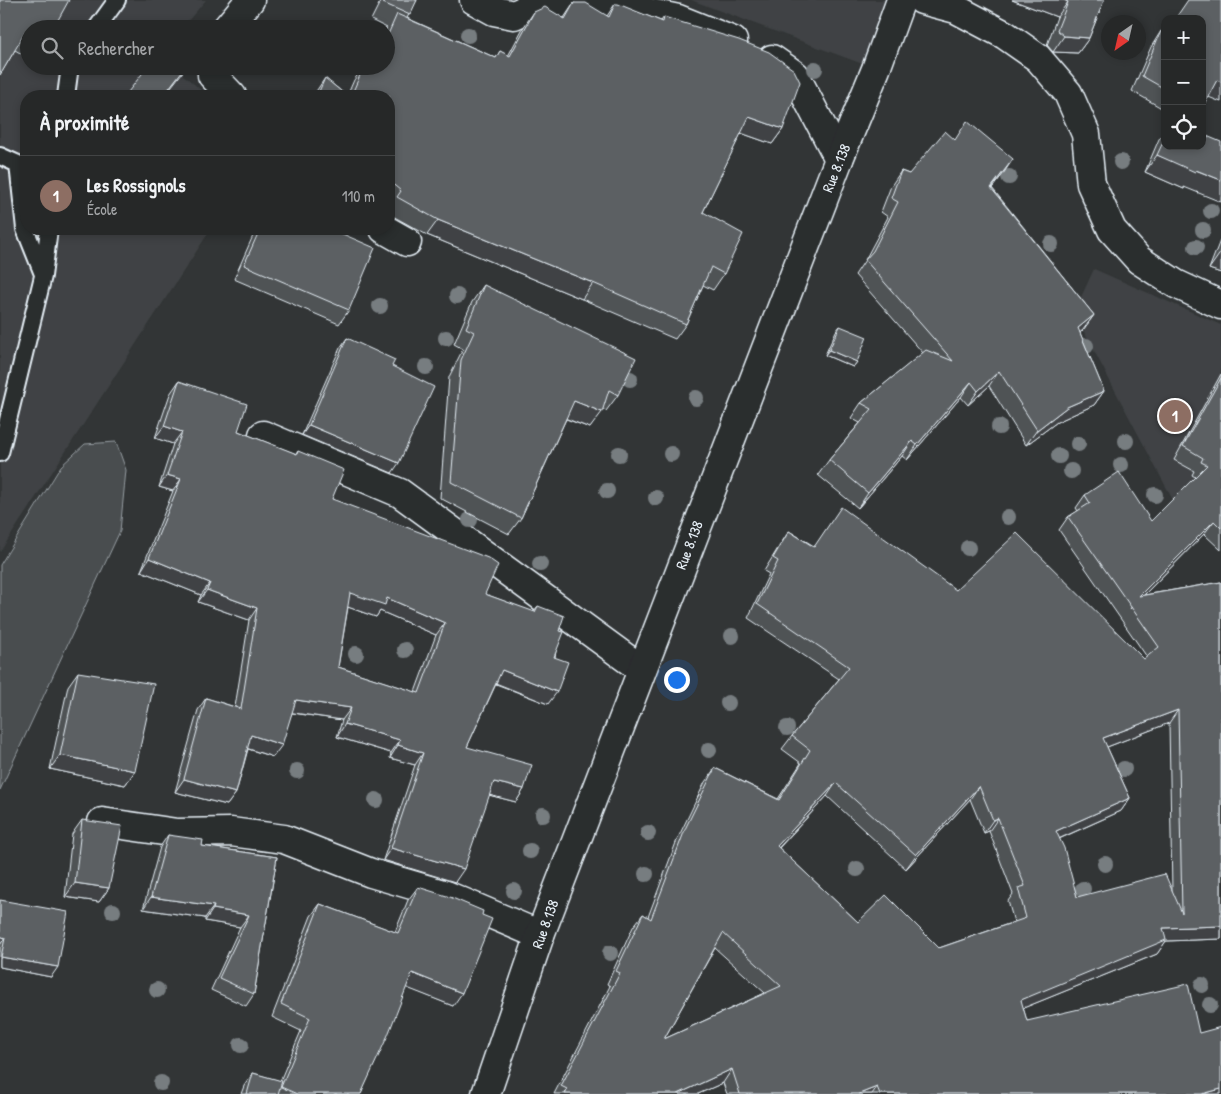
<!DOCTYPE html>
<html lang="fr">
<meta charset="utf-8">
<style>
body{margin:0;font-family:"Patrick Hand",sans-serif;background:#2e3030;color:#f1f3f6}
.controls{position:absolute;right:15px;top:15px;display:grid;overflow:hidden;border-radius:10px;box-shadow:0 2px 8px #0003}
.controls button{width:45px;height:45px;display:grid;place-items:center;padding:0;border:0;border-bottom:1px solid #424445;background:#262828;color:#f1f3f6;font:25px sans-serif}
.compass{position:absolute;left:1101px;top:15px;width:45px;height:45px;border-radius:50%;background:#262828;box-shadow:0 2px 8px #0003;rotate:214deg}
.you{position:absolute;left:676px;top:679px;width:18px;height:18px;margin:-12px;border:4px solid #fff;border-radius:50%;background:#1a73e8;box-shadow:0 0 0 8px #1a73e833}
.badge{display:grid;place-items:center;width:32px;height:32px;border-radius:50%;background:#d93025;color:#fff;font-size:16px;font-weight:700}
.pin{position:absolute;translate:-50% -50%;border:2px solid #fff;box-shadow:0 1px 5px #0006}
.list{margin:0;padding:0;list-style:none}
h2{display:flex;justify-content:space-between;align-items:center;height:65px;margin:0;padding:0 20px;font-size:21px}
h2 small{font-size:16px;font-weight:400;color:#a4a6a8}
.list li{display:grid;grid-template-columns:32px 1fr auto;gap:15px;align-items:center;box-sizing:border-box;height:80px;padding:0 20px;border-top:1px solid #424445}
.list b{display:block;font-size:19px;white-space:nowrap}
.list p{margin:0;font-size:16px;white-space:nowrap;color:#a4a6a8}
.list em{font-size:16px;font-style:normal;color:#a4a6a8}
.icon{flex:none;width:28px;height:28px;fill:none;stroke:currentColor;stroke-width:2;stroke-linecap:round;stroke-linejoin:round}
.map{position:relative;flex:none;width:1221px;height:1094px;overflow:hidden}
.search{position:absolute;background:#262828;box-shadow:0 2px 8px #0003;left:20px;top:20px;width:375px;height:55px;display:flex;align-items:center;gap:12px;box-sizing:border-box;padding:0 18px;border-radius:28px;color:#a4a6a8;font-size:19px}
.panel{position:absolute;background:#262828;box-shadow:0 2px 8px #0003;left:20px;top:90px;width:375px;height:145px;border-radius:20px}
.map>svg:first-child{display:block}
.built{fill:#3f4244}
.green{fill:#494d4f;stroke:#989fa4}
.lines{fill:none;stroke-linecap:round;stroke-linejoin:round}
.lane-casing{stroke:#e8f1f8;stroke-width:20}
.street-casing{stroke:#e8f1f8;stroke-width:31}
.primary-casing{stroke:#e8f1f8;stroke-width:31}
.lane{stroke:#2a2d2e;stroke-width:16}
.street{stroke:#2a2d2e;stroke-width:28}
.primary{stroke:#2a2d2e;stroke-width:28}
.tree{fill:#777d80}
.wall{fill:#4f5355;stroke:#e8f1f8;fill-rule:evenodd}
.shaded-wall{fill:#404345;stroke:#e8f1f8}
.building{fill:#5c6063;stroke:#e8f1f8;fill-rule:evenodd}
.labels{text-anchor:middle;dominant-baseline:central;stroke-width:4;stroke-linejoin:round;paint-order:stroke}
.street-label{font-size:15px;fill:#e8f1f8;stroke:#2a2d2e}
</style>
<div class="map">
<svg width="1221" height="1094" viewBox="0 0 1221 1094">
<rect width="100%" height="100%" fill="#323536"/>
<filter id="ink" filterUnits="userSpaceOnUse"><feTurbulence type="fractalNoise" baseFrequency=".02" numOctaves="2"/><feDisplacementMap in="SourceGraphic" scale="10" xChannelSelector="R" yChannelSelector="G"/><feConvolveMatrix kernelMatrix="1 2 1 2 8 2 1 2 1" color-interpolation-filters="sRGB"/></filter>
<g filter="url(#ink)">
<!-- built -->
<path class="built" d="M0,0H206L181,29H29V66H173L208,96H26V229H211L0,552Z
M691,0H901L876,69Z
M1094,269L1221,325V531L1212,541L1174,502L1083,330L1081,297Z"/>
<!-- green -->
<path class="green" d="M116,442L126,470L120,531L0,790V565L61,466L85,444Z"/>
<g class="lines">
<!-- lane casing -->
<g class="lane-casing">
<path id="lane" d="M96,29L117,0
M66,96L70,66
M0,156L18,164L25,229L43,274
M0,453L43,276L49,229"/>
</g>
<!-- street casing -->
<g class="street-casing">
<path id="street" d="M474,0L494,11L514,15L531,7L565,3L609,4L678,19L733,41
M922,0L956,9L1005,35L1038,58L1068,93L1086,134L1091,184L1112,230L1139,260L1176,284L1221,305
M226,29L250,0
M772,59L795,75L839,159
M212,66V75L232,96
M384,229L407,242
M263,435L400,493L641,669
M102,822L177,833L231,832L284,839L371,873L446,895L540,935"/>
</g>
<!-- primary casing -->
<g class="primary-casing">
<path id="primary" d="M486,1094L540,935L839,159L876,69L901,0"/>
</g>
<!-- lane -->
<use href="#lane" class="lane"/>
<!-- street -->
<use href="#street" class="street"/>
<!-- primary -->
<use href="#primary" class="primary"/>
</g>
<!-- trees -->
<g class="tree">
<circle cx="468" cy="35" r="8"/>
<circle cx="815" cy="69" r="8"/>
<circle cx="1121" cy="162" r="8"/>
<circle cx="1009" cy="177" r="8"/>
<circle cx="1211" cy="211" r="8"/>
<circle cx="1203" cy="230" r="8"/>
<circle cx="1051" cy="244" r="8"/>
<circle cx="1196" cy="247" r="8"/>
<circle cx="457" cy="296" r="8"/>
<circle cx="380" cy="306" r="8"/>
<circle cx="446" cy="338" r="8"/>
<circle cx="1086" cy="346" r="8"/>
<circle cx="426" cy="367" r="8"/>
<circle cx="630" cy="379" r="8"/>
<circle cx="696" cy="398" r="8"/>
<circle cx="999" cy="427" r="8"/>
<circle cx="1126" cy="441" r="8"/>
<circle cx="1078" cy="444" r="8"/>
<circle cx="619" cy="454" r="8"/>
<circle cx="671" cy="454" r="8"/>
<circle cx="1059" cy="456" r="8"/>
<circle cx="1121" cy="465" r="8"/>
<circle cx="1071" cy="471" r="8"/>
<circle cx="607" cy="491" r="8"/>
<circle cx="1155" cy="495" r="8"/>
<circle cx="656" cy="498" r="8"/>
<circle cx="1008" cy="517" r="8"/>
<circle cx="470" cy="520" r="8"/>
<circle cx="968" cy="548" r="8"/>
<circle cx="540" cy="564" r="8"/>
<circle cx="732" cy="636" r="8"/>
<circle cx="405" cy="650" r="8"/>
<circle cx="356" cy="654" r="8"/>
<circle cx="728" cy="703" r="8"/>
<circle cx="787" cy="728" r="8"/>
<circle cx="709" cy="750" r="8"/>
<circle cx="1124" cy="769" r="8"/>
<circle cx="297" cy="771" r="8"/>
<circle cx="376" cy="800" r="8"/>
<circle cx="543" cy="815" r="8"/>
<circle cx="648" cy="833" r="8"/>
<circle cx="530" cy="851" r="8"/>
<circle cx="1105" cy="864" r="8"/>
<circle cx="857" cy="869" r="8"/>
<circle cx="646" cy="874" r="8"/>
<circle cx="1083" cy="889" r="8"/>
<circle cx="514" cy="891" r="8"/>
<circle cx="113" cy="911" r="8"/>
<circle cx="610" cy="953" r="8"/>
<circle cx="1202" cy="985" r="8"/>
<circle cx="157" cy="990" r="8"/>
<circle cx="1210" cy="1005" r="8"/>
<circle cx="241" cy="1045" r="8"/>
<circle cx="161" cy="1083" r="8"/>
</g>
<!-- wall -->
<path class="wall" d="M0,0L29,29V58L15,50L0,75Z
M381,0H417L407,18L496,58L500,51L508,56L523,28L534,12L564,18L574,3L607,16L615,4L661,21L664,17L783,129L772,144L741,133L703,212L724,274L713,290L703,285L686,324L675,339L582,299L427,235L389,214V208L390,206L389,205V96H347L354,80L364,66H386V29L387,28L371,20Z
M1012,0H1104L1089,38L1078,53L1053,52L1047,45L1057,17Z
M1161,31L1165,33V110L1132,91L1151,47Z
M325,78L347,96H313Z
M1165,131V146L1184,187V189L1145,172L1159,139Z
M955,140L1003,174L992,188L1094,315L1083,330L1080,333L1104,391L1094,405L1057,422L1026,445L989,386L968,405L961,397L907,460L902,456L858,508L818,475L829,460L860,423L851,418L861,403L923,353L855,275L865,260L888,217L881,212L891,186L901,171L909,174Z
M256,229H331L349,310L339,324L234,279Z
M1221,238V273L1209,269Z
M484,285L618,395L606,411L602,409L590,428L566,419L521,518L509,534L440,498L449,377L463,349L454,344L472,302Z
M840,326L857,362L853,367L825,355L836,331Z
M347,338L392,366V473L302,435L340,348Z
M1221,374V550L1204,534L1144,595L1221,582V939L1166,941L1157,954L1023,1008L1027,1021L1199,1033L1221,1094H727L723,1083L698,1094H554L610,986L607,984L633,927L643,914L648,917L677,840L705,782L715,768L778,799L801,763L782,749L792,736L839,679L748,618L769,574L764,571L780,545L789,531L814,546L956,590L1144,659L1147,657L1059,530L1068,517L1078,511L1076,508L1085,495L1151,521L1195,477L1192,475L1194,471L1174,460ZM1169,723L1172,891L1077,897L1059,839L1121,811L1130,798L1107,747ZM827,796L906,869L970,799L984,833L989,831L1013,894L1008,901L1014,922L939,948L858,922L779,848ZM715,948L765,993L664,1039Z
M179,381L238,431L296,454L298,451L332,499L485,594L533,612L538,606L559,631L548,704L496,684L467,747L524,789L516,802L489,795L455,882L383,860L415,765L390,758L391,753L337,737L342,720L292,713L273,757L248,749L236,793L227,805L175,792L198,710L206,698L235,707L249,620L198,602L201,595L141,571L173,491L159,487L173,444L155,438L170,394ZM348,607L376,617L380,611L436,635L415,692L338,667Z
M78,672L135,771L125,785L50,769L68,686Z
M82,820L109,888L99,902L65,897L72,834Z
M168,835L202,846L277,857L254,994L246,1006L211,990L240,927L205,921V918L143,909L160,847Z
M418,887L453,1006L406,987L361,1094H241L244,1086L253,1073L280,1081L301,1031L272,1017L311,916L320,904L395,932L408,900Z
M0,900L51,977L0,967Z"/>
<!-- shaded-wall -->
<path class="shaded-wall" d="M1012,0H1064L1068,2L1057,17Z
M1064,36L1089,38L1078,53L1053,52Z
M186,66L182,73L164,96H163Z
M1217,80L1221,82V102L1206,96Z
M749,117L783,129L772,144L738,132Z
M1157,155L1221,180V202L1184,187V189L1145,172Z
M1013,159L1003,174L981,202L991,188Z
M438,220L593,283L582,299L427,235Z
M1221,252V273L1209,269Z
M1094,315L1083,330L1068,343L1078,328Z
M829,350L857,362L853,367L825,355Z
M999,371L989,386L968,405L978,391Z
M971,382L961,397L907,460L917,445Z
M1104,391L1094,405L1057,422L1026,445L1037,430L1067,407Z
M574,401L602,412L590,428L562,417Z
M309,425L399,463L392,473L302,435Z
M164,426L182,432L173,444L155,438Z
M912,441L902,456L858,508L868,493Z
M167,475L181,479L173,491L159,487Z
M1214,521L1204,534L1130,609L1139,596Z
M149,558L210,583L201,595L141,571Z
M207,590L257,608L249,620L198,602Z
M350,593L387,598L445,623L436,635L380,611L376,617L342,605Z
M502,670L557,692L548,704L493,682Z
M296,700L351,708L342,720L287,712Z
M1178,710L1169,723L1094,752L1103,738Z
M345,724L400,740L391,753L337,737Z
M251,735L282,745L273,757L243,747Z
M398,745L423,753L415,765L390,758Z
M60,755L135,771L125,785L50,769Z
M184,779L236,793L227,805L175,792Z
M494,782L524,789L516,802L485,794Z
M836,783L827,796L768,859L777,846Z
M979,786L970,799L906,869L916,855Z
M1130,798L1121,811L1047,844L1056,831Z
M998,818L989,831L984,833L993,820Z
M391,848L464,869L455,882L383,860Z
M75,883L109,888L99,902L65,897Z
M151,897L214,906L205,918L143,909Z
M213,909L249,915L240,927L205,921Z
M1221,926V939L1166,941L1157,954L1011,1013L1021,1000L1163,928Z
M0,936L5,938L0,945Z
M1,957L58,967L51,977L0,967V959Z
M412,973L462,993L453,1006L402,986Z
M732,1069L723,1083L698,1094H678Z
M877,1087L872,1094H859Z
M1221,1089V1094H1202Z"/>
<!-- building -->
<path class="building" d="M0,0H69L53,29H29V33L26,31L2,72L0,71Z
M385,0H417L410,15L383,3Z
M1064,0H1104L1089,38L1064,36L1057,30L1068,2Z
M1188,0H1221V82L1217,80L1202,108V19H1175Z
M574,3H586L609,17L615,4H618L663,22L664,17L739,40L769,52L794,70L800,82L783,129L749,117L703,212L743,234L724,274L711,267L686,324L593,283L438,220L397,197L401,191L389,181V96H351L364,66H386V39L397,14L496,58L500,51L510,56L534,12L545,7L565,19Z
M1161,31L1165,33V89L1142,76Z
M148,66H186L163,96H125Z
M325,78L347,96H317Z
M967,121L1013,159L991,188L1094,315L1078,328L1104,391L1067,407L1037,430L999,371L978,391L971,382L917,445L912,441L868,493L829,460L872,409L861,403L926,350L953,361L865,260L873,251L898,202L891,198L901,171L909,174L945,131L955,140Z
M1202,134L1221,142V180L1196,170L1195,172L1157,155L1165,138V146H1202Z
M260,229H331L375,248L349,310L244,265Z
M484,285L636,358L618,395L609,390L602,412L574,401L521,518L451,482L461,360L474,332L466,328Z
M840,326L867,337L857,362L829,350Z
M347,338L395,360L392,366L434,387L399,463L309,425Z
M1221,378V528L1214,521L1139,596L1221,582V926L1163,928L1166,940L1021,1000L1027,1021L1188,984L1199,1033L1221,1027V1089L1202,1094H880L877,1087L859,1094H740L732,1069L678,1094H565L567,1089L561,1086L620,973L616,971L643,914L651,919L686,827L715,768L779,800L810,750L792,736L849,667L757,604L778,561L773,558L789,531L814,547L841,507L956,590L1017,533L1144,659L1159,647L1068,517L1090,503L1085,495L1119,472L1151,521L1207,465L1201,462L1203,458L1183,446ZM1178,710L1182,913L1165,874L1077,897L1064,848L1056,831L1130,798L1103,738ZM836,783L916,855L979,786L993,820L998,818L1025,886L1018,888L1026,918L939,948L886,895L858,922L777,846ZM723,933L781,986L664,1039Z
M179,381L247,404L238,431L297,454L298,451L344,470L332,499L488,558L498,565L485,594L535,612L538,606L564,616L559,631L564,632L554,657L568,662L557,692L502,670L467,747L532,765L524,789L494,782L464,869L391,848L423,753L398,745L400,740L345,724L351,708L296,700L282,745L251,735L236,793L184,779L206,698L241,709L257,608L207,590L210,583L149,558L181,479L167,475L182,432L164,426ZM350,593L385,605L387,598L445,623L419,693L338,667Z
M78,672L154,684L135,771L60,755Z
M82,820L122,826L109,888L75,883Z
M168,835L203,840L202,846L277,857L254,994L219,978L249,915L213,909L214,906L151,897Z
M418,887L450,897L483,911L482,915L492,919L462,993L412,973L388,1035L361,1094H297L281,1087L310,1018L281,1004L320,904L398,933Z
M0,900L68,912L58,967L1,957L5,938L0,936Z
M253,1073L282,1081L278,1094H247Z"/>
</g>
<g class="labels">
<!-- street labels -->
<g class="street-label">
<text transform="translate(836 168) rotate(-68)">Rue 8.138</text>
<text transform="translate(689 545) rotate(-69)">Rue 8.138</text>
<text transform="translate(545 924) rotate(-70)">Rue 8.138</text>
</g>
</g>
</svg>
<div class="controls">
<button>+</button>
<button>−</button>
<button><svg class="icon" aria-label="locate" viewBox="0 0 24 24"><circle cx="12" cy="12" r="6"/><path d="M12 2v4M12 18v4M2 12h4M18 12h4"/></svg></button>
</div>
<svg class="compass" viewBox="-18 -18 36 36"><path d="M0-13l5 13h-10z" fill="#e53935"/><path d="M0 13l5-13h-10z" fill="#a4a6a8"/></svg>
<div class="you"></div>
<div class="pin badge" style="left:1175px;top:416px;background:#8d6e63">1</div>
<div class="search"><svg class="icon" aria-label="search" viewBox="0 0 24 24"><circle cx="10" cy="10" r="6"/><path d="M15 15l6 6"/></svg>Rechercher</div>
<section class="panel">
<h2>À proximité<small></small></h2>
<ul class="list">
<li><span class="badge" style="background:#8d6e63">1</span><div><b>Les Rossignols</b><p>École</p></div><em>110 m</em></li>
</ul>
</section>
</div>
